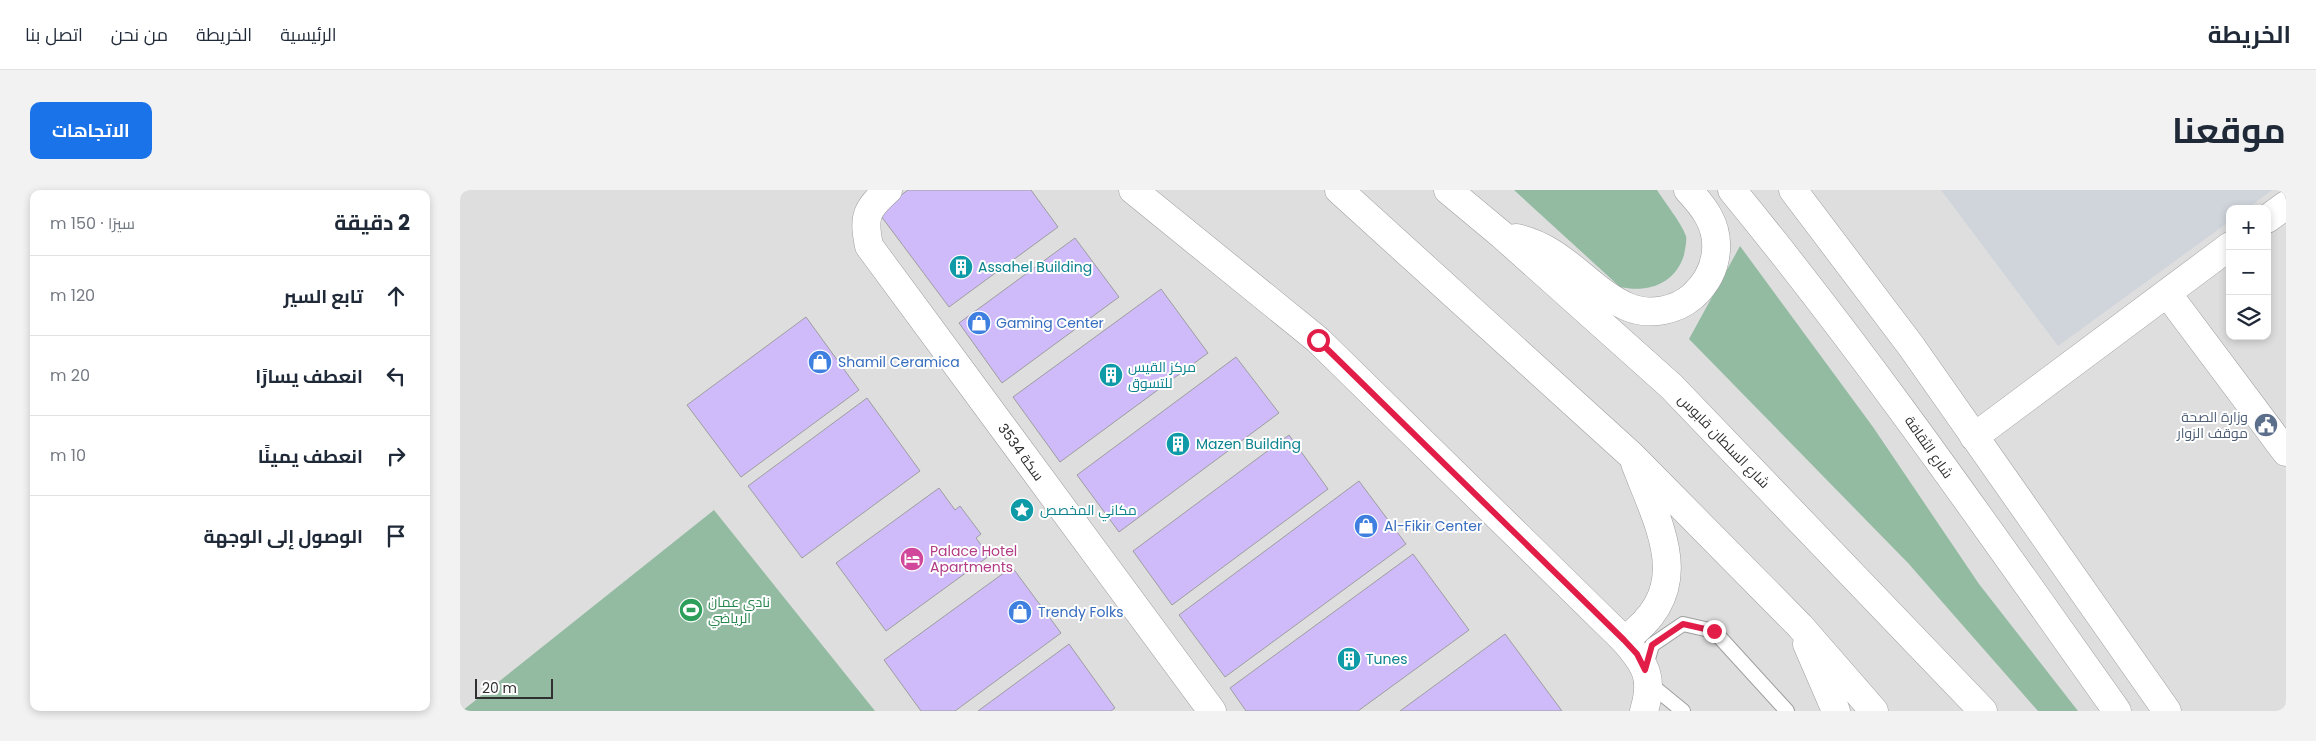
<!DOCTYPE html>
<html lang="ar">
<meta charset="utf-8">
<style>
body{margin:0;font-family:Poppins,Cairo,sans-serif;background:#f2f2f3;color:#1f2937;direction:rtl}
.controls{position:absolute;right:15px;top:15px;display:grid;overflow:hidden;border-radius:10px;box-shadow:0 2px 8px #0003}
.controls button{width:45px;height:45px;display:grid;place-items:center;padding:0;border:0;border-bottom:1px solid #e0e1e3;background:#fff;color:#1f2937;font:25px sans-serif}
.scale{position:absolute;left:15px;bottom:12px;width:78px;box-sizing:border-box;padding-left:5px;border:2px solid #303030;border-top:0;font-size:14px;line-height:18px;white-space:nowrap;color:#303030;-webkit-text-stroke:4px #fff;paint-order:stroke}
.stop{position:absolute;width:15px;height:15px;margin:-11px;border:4px solid #e11d48;border-radius:50%;background:#fff}
.stop.end{background:#e11d48;border-color:#fff;box-shadow:0 1px 5px #0008}
.list{margin:0;padding:0;list-style:none}
h2{display:flex;justify-content:space-between;align-items:center;height:65px;margin:0;padding:0 20px;font-size:21px}
h2 small{font-size:16px;font-weight:400;color:#747a83}
.list li{display:grid;grid-template-columns:32px 1fr auto;gap:15px;align-items:center;box-sizing:border-box;height:80px;padding:0 20px;border-top:1px solid #e0e1e3}
.list b{display:block;font-size:19px;white-space:nowrap}
.list em{font-size:16px;font-style:normal;color:#747a83}
.icon{flex:none;width:28px;height:28px;fill:none;stroke:currentColor;stroke-width:2;stroke-linecap:round;stroke-linejoin:round}
.map{position:relative;flex:none;width:1826px;height:521px;overflow:hidden;direction:ltr;border-radius:10px}
header{display:flex;align-items:center;gap:30px;box-sizing:border-box;height:70px;padding:0 25px;background:#fff;border-bottom:1px solid #e0e1e3}
header strong{font-size:24px}
nav{display:flex;gap:28px;margin-inline-start:auto;font-size:18px}
.intro{display:flex;align-items:center;justify-content:space-between;box-sizing:border-box;height:120px;padding:0 30px}
h1{margin:0;font-size:35px}
.button{padding:12px 22px;border-radius:10px;background:#1a73e8;color:#fff;font-size:18px;font-weight:700}
main{display:flex;gap:30px;padding:0 30px}
aside{flex:1;background:#fff;border-radius:10px;box-shadow:0 2px 8px #0003}
.map>svg:first-child{display:block}
.built{fill:#d0d4db}
.green{fill:#93bba1}
.building{fill:#cfbbfa;stroke:#9d9d9e}
.lines{fill:none;stroke-linecap:round;stroke-linejoin:round}
.lane-casing{stroke:#9d9e9f;stroke-width:16}
.street-casing{stroke:#9d9e9f;stroke-width:29}
.secondary-casing{stroke:#9d9e9f;stroke-width:29}
.primary-casing{stroke:#9d9e9f;stroke-width:29}
.highway-casing{stroke:#9d9e9f;stroke-width:29}
.lane{stroke:#fff;stroke-width:14}
.street{stroke:#fff;stroke-width:28}
.secondary{stroke:#fff;stroke-width:28}
.primary{stroke:#fff;stroke-width:28}
.highway{stroke:#fff;stroke-width:28}
.route{stroke:#e11d48;stroke-width:6}
.labels{text-anchor:middle;dominant-baseline:central;stroke-width:4;stroke-linejoin:round;paint-order:stroke}
.culture-label{font-size:14px;fill:#0d838f;stroke:#fff;text-anchor:start}
.shop-label{font-size:14px;fill:#366cbe;stroke:#fff;text-anchor:start}
.service-label{font-size:14px;fill:#4e5e75;stroke:#fff;text-anchor:end}
.street-label{font-size:14px;fill:#303030;stroke:#fff}
.hotel-label{font-size:14px;fill:#b23c85;stroke:#fff;text-anchor:start}
.leisure-label{font-size:14px;fill:#27864d;stroke:#fff;text-anchor:start}
</style>
<header>
<strong>الخريطة</strong>
<nav><a>الرئيسية</a><a>الخريطة</a><a>من نحن</a><a>اتصل بنا</a></nav>
</header>
<div class="intro"><h1>موقعنا</h1><a class="button">الاتجاهات</a></div>
<main>
<div class="map">
<svg width="1826" height="521" viewBox="0 0 1826 521">
<rect width="100%" height="100%" fill="#dededf"/>
<!-- built -->
<path class="built" d="M1481,0H1812L1787,19H1770V31L1598,156Z"/>
<!-- green -->
<path class="green" d="M1054,0H1197C1204,11 1222,34 1226,46C1227,51 1225,59 1224,65C1215,94 1188,103 1160,97Z
M1280,56L1413,237L1519,394L1618,521H1578L1448,373L1229,149Z
M254,320L415,521H2Z"/>
<!-- building -->
<path class="building" d="M448,0H571L598,37L489,117L418,22Z
M615,48L659,107L542,193L499,133Z
M701,99L748,163L600,272L553,207Z
M346,127L399,200L281,287L227,215Z
M776,167L819,223L659,342L617,285Z
M407,208L460,281L342,368L288,296Z
M829,245L868,299L712,415L673,361Z
M899,291L946,354L765,487L719,425Z
M479,298L495,320L500,316L521,344L516,348L529,366L426,441L376,373Z
M953,364L1009,440L898,521H786L770,498Z
M552,377L601,443L495,521H461L424,470Z
M1045,444L1102,521H940Z
M609,454L655,518L651,521H518Z"/>
<g class="lines">
<!-- lane casing -->
<g class="lane-casing">
<path id="lane" d="M1185,479L1192,455L1223,434L1254,441L1327,521
M1190,494L1223,521"/>
</g>
<!-- street casing -->
<g class="street-casing">
<path id="street" d="M428,0C406,20 403,26 409,56L752,521
M1807,29L1826,15
M1707,103L1826,262
M1514,247L1770,56"/>
</g>
<!-- secondary casing -->
<g class="secondary-casing">
<path id="secondary" d="M673,0L858,150L1164,450C1186,475 1194,488 1184,521"/>
</g>
<!-- primary casing -->
<g class="primary-casing">
<path id="primary" d="M1272,0C1409,167 1532,345 1657,521
M1333,0L1451,156L1707,521"/>
</g>
<!-- highway casing -->
<g class="highway-casing">
<path id="highway" d="M879,0L1171,265L1340,436L1414,521
M988,0L1042,45L1211,196L1523,521
M1056,48C1104,58 1128,100 1168,117C1189,126 1216,121 1233,106C1246,94 1255,78 1256,60C1258,35 1244,17 1228,0
M1164,450C1237,399 1200,339 1175,273
M1347,454L1376,521"/>
</g>
<!-- lane -->
<use href="#lane" class="lane"/>
<!-- street -->
<use href="#street" class="street"/>
<!-- secondary -->
<use href="#secondary" class="secondary"/>
<!-- primary -->
<use href="#primary" class="primary"/>
<!-- highway -->
<use href="#highway" class="highway"/>
</g>
<g class="lines">
<!-- route -->
<path class="route" d="M858,150L1164,450L1177,464L1185,480L1192,455L1223,434L1254,441"/>
</g>
<!-- icons -->
<defs>
<g id="building-disc" transform="scale(1.25)"><circle r="9.5" fill="#0f9aa8" stroke="#fff"/><path d="M-4-6H4V6H1V3H-1V6H-4ZM-2.5-4.3h1.7v1.8h-1.7ZM.8-4.3h1.7v1.8H.8ZM-2.5-1h1.7V.8h-1.7ZM.8-1h1.7V.8H.8Z" fill="#fff"/></g>
<g id="shop-disc" transform="scale(1.25)"><circle r="9.5" fill="#3f7fe0" stroke="#fff"/><path d="M-5-2.5h2.3a2.7 3.5 0 0 1 5.4 0H5L5.5 6h-11ZM-1.5-2.5h3a1.5 2.3 0 0 0-3 0Z" fill="#fff"/></g>
<g id="civic-disc" transform="scale(1.25)"><circle r="9.5" fill="#5c6f8a" stroke="#fff"/><path d="M-.6-6.5H3V-4.5H.6V-3L4-1V1h2V6H-6V1h2V-1L-.6-3ZM-1.2 2.5V6h2.4V2.5Z" fill="#fff"/></g>
<g id="sight-disc" transform="scale(1.25)"><circle r="9.5" fill="#0f9aa8" stroke="#fff"/><path d="M0-6L1.8-2.2L6-1.7L2.9 1.2L3.7 5.4L0 3.3L-3.7 5.4L-2.9 1.2L-6-1.7L-1.8-2.2Z" fill="#fff"/></g>
<g id="hotel-disc" transform="scale(1.25)"><circle r="9.5" fill="#d1479c" stroke="#fff"/><path d="M-6-4.5h1.5V1H6V5H4.5V3h-9V5H-6ZM-4 0a1.8 1.8 0 1 1 3.6 0ZM.5 0V-2.5h3Q6-2.5 6 0Z" fill="#fff"/></g>
<g id="stadium-disc" transform="scale(1.25)"><circle r="9.5" fill="#2e9e5b" stroke="#fff"/><path d="M0-5a6.5 5 0 1 0 0 10a6.5 5 0 1 0 0-10ZM-3.5-1.8h7v3.6h-7Z" fill="#fff"/></g>
</defs>
<g fill-rule="evenodd">
<use href="#building-disc" x="501" y="77"/>
<use href="#shop-disc" x="519" y="133"/>
<use href="#shop-disc" x="360" y="172"/>
<use href="#building-disc" x="651" y="185"/>
<use href="#civic-disc" x="1806" y="235"/>
<use href="#building-disc" x="718" y="254"/>
<use href="#sight-disc" x="562" y="320"/>
<use href="#shop-disc" x="906" y="336"/>
<use href="#hotel-disc" x="452" y="369"/>
<use href="#stadium-disc" x="231" y="420"/>
<use href="#shop-disc" x="560" y="422"/>
<use href="#building-disc" x="889" y="469"/>
</g>
<g class="labels">
<!-- culture labels -->
<g class="culture-label">
<text x="518" y="77">Assahel Building</text>
<text x="668" y="177">مركز القيس<tspan x="668" dy="16">للتسوق</tspan></text>
<text x="736" y="254">Mazen Building</text>
<text x="580" y="320">مكاني المخصص</text>
<text x="906" y="469">Tunes</text>
</g>
<!-- shop labels -->
<g class="shop-label">
<text x="536" y="133">Gaming Center</text>
<text x="378" y="172">Shamil Ceramica</text>
<text x="924" y="336">Al-Fikir Center</text>
<text x="578" y="422">Trendy Folks</text>
</g>
<!-- service labels -->
<g class="service-label">
<text x="1788" y="227">وزارة الصحة<tspan x="1788" dy="16">موقف الزوار</tspan></text>
</g>
<!-- street labels -->
<g class="street-label">
<text transform="translate(1264 251) rotate(46)">شارع السلطان قابوس</text>
<text transform="translate(1469 257) rotate(55)">شارع الثقافة</text>
<text transform="translate(561 262) rotate(54)">سكة 3534</text>
</g>
<!-- hotel labels -->
<g class="hotel-label">
<text x="470" y="361">Palace Hotel<tspan x="470" dy="16">Apartments</tspan></text>
</g>
<!-- leisure labels -->
<g class="leisure-label">
<text x="248" y="412">نادي عمان<tspan x="248" dy="16">الرياضي</tspan></text>
</g>
</g>
</svg>
<div class="controls">
<button>+</button>
<button>−</button>
<button><svg class="icon" aria-label="layers" viewBox="0 0 24 24"><path d="M12 4l9 5-9 5-9-5zM3 14l9 5 9-5"/></svg></button>
</div>
<div class="scale">20 m</div>
<div class="stop" style="left:858px;top:150px"></div>
<div class="stop end" style="left:1254px;top:441px"></div>
</div>
<aside>
<h2>2 دقيقة<small>سيرًا · 150 m</small></h2>
<ul class="list">
<li><svg class="icon" aria-label="ahead" viewBox="0 0 24 24"><path d="M12 20V5M6 11l6-6 6 6"/></svg><div><b>تابع السير</b></div><em>120 m</em></li>
<li><svg class="icon" aria-label="left" viewBox="0 0 24 24"><path d="M17 20v-9H6M10 6l-5 5 5 5"/></svg><div><b>انعطف يسارًا</b></div><em>20 m</em></li>
<li><svg class="icon" aria-label="right" viewBox="0 0 24 24"><path d="M7 20v-9h11M14 6l5 5-5 5"/></svg><div><b>انعطف يمينًا</b></div><em>10 m</em></li>
<li><svg class="icon" aria-label="arrive" viewBox="0 0 24 24"><path d="M6 21V4h12l-3 4 3 4H6"/></svg><div><b>الوصول إلى الوجهة</b></div></li>
</ul>
</aside>
</main>
